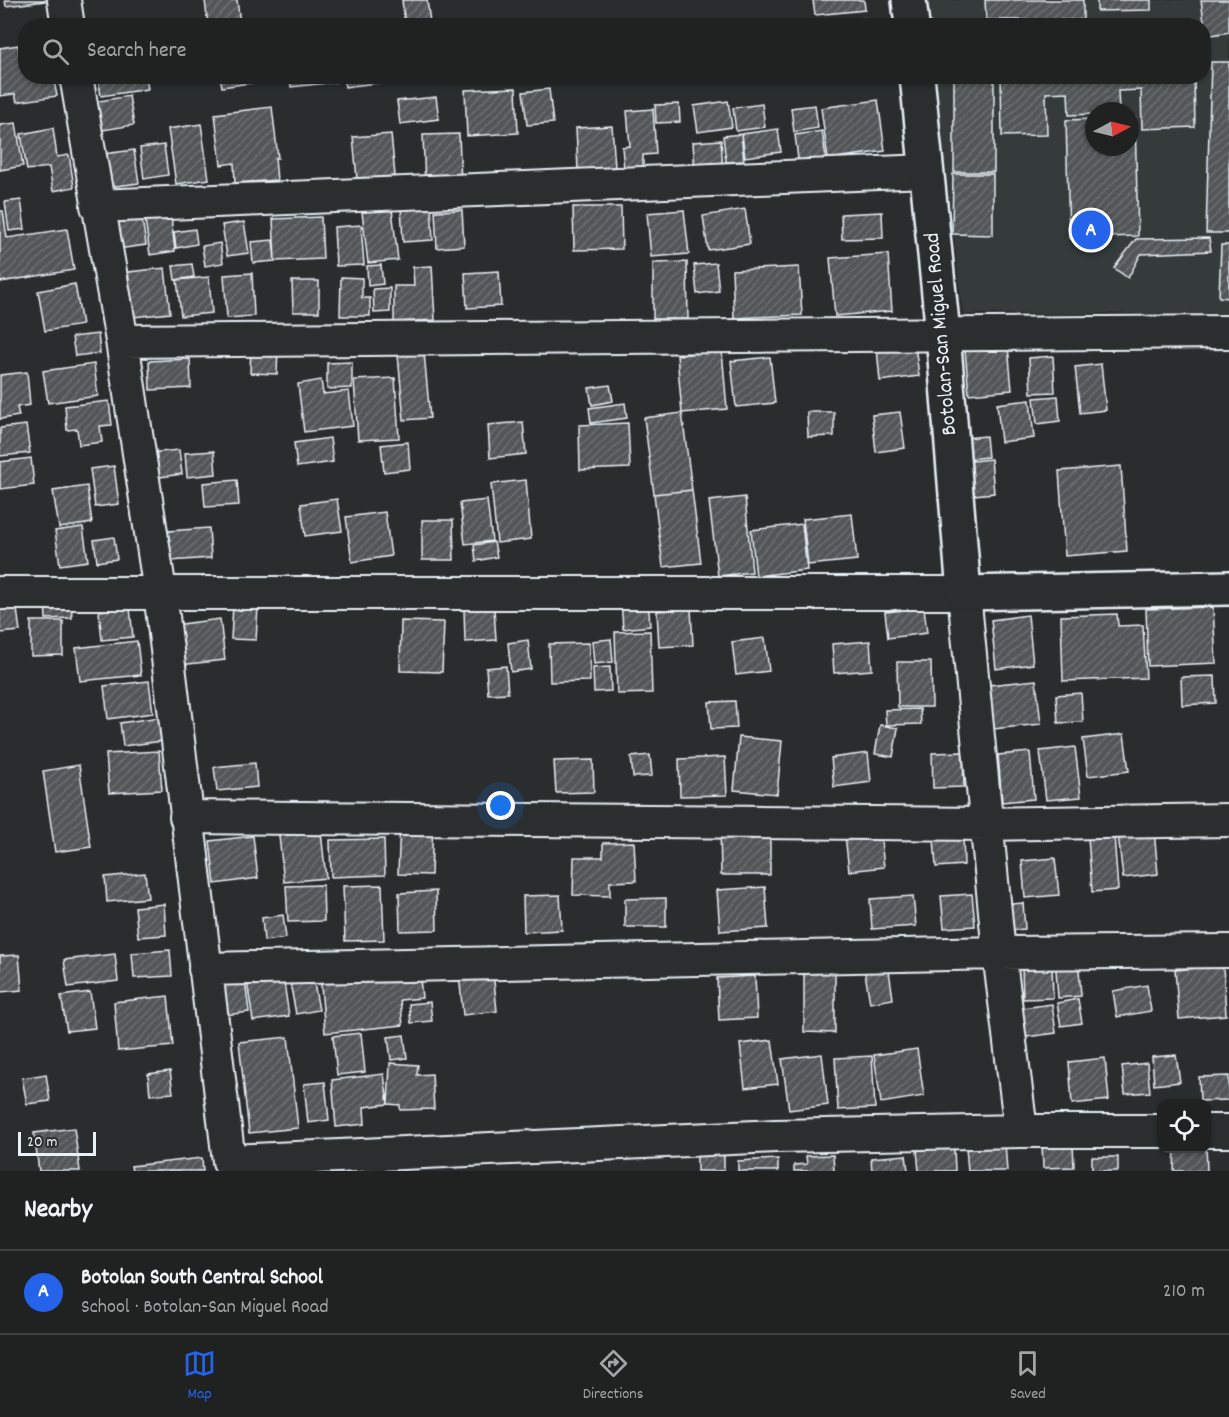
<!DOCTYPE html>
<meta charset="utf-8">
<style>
body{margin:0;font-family:Dekko,sans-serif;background:#2d2f2f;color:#f1f3f6}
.controls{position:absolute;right:18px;bottom:18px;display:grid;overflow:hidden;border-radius:12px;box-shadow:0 2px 4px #0004}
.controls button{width:54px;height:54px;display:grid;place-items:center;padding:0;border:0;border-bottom:2px solid #3d3f40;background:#202222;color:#f1f3f6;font:30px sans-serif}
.compass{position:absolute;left:1085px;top:102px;width:54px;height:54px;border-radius:50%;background:#202222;box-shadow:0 2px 4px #0004;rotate:83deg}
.scale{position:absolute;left:18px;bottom:15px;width:78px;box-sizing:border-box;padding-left:6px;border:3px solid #e8f1f8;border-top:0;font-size:16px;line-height:21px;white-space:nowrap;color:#e8f1f8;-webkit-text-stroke:4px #2a2d2e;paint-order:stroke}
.you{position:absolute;left:501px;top:806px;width:21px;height:21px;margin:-15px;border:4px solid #fff;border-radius:50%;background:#1a73e8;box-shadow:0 0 0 9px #1a73e833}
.badge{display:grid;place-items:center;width:39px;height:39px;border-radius:50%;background:#2563eb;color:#fff;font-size:20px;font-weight:700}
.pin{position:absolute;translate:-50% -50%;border:3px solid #fff;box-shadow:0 2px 6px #0006}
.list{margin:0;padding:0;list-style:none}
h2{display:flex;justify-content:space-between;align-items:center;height:78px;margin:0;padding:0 24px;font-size:26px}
h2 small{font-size:20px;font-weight:400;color:#a2a4a5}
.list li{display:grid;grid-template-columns:39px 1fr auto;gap:18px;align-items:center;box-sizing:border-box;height:84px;padding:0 24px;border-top:2px solid #3d3f40}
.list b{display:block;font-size:22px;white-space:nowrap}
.list p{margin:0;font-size:20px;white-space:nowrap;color:#a2a4a5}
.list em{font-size:20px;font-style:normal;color:#a2a4a5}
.icon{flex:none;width:33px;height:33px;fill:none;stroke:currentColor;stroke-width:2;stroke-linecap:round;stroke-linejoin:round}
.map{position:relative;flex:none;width:1229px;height:1171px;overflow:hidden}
.search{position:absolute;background:#202222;box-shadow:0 2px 4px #0004;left:18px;right:18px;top:18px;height:66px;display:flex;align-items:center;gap:15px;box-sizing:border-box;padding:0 21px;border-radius:24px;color:#a2a4a5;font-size:22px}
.sheet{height:162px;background:#202222}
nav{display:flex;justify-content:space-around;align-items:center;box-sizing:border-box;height:84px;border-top:2px solid #3d3f40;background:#202222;font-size:16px;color:#a2a4a5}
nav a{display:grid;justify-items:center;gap:3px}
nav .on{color:#2563eb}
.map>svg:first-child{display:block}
.built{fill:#363a3b;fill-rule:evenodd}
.building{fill:url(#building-hatch);stroke:#e8f1f8;stroke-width:1.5}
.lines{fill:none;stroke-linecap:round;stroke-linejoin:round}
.minor-casing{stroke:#e8f1f8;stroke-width:36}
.secondary-casing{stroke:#e8f1f8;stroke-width:38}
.minor{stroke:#2a2d2e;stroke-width:32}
.secondary{stroke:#2a2d2e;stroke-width:33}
.labels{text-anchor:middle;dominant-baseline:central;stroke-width:5;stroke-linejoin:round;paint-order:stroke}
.street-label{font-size:22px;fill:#e8f1f8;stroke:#2a2d2e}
</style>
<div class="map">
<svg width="1229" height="1171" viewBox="0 0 1229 1171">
<defs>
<pattern id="building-hatch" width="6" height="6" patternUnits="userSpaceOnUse" patternTransform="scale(1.5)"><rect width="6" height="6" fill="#535759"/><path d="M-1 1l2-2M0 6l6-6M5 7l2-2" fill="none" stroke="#6c7072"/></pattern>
</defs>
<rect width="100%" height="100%" fill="#2a2d2e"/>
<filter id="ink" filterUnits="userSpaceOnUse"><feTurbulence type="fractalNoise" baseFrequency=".0167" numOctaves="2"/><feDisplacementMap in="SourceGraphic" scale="12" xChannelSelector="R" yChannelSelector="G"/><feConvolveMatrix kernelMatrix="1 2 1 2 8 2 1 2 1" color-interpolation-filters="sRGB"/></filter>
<g filter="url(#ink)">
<!-- built -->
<path class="built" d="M926,0H1229V313L963,314L935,77L1204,76V26L929,25ZM1094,111H1130V147H1094Z"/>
<!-- building -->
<path class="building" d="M5,0H45V1L6,6Z
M205,0H237L240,23L208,26Z
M402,0H427L430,22L405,25Z
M813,0H864L865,10L815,15Z
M985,0H1083V20H986Z
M1097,0H1151V10L1097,11Z
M1201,0H1229V32L1206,36Z
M865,18L866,26H824V23Z
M18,45L21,62L26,61V76H53L57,96L17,102L15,94L0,96V48Z
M1211,62H1229V233H1206Z
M98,76H146L148,89L101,96Z
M220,76H256L257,82L222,87Z
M290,76H336V82L291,87Z
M343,76H392V81L345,87Z
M393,76H442V78L394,83Z
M954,76H994V172H954Z
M1001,76H1194L1195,127L1142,129L1141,90L1118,91L1119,111H1094V114L1069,115L1068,92L1046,93L1047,135L1002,136Z
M516,88L518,133L467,136L465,90Z
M549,89L553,123L527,125L523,92Z
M129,96L134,125L97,131L93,102Z
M436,97L439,119L400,124L397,101Z
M878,100L885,151L828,159L821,108Z
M728,101L732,127L698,132L694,106Z
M679,104L680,122L656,123L655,105Z
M762,104L765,127L736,131L733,108Z
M815,105L818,128L794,132L791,108Z
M272,107L278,158H275L277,180L235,183L234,163L221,165L215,114Z
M653,109L656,154L643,155V167L624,168L622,147L630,146L627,111Z
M1130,118H1135L1138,236L1069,238L1066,120L1094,119V147H1130Z
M16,123L23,166L0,170V125Z
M201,124L209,179L176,184L168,129Z
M612,126L615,167L578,170L576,128Z
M53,128L57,157L69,155L74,187L53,191L49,167L27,170L21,134Z
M778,129L781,152L745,157L742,134Z
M822,131L827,164L799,167L795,135Z
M391,134L395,176L357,179L353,137Z
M459,134L461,183L425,185L423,135Z
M741,134L744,161L726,162L723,136Z
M721,140L723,172L695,173L693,142Z
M164,145L168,175L144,179L140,148Z
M134,150L139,183L101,188L96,155Z
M953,174H993V235L952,234Z
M21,200L25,229L9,231L5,202Z
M431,205L433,240L403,242L401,207Z
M573,207H621L622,249L574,250Z
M392,209L398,260L368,263L362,212Z
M745,209L750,244L708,250L703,216Z
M462,210L464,246L437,248L435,211Z
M684,210L689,254L651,257L647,213Z
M0,211H3L7,238L67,229L74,270L0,282Z
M141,212L146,245L118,249L113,216Z
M882,212L883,238L842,239L841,214Z
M171,216L175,251L150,255L145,219Z
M321,217L323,259L275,261L273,219Z
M244,222L249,253L227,256L222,225Z
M361,225L364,265L336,266L334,227Z
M195,229L197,244L176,248L174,232Z
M1209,238L1211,251L1141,254L1128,278L1114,268L1136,239Z
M273,240L275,261L253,263L251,242Z
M220,243L223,263L205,266L202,246Z
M1221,245H1229V298L1219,297Z
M888,254L892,311L835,316L830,258Z
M687,262L688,319H653V263Z
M716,263L719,291L697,294L694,265Z
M192,264L194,277L175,280L173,266Z
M381,265L383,284L368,286L367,266Z
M432,266L435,320L394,322V286H414L413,267Z
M799,267L802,315L734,318L732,270Z
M165,268L170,313L133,317L128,272Z
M499,271L501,306L467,308L465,273Z
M252,273L254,316L227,318L224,275Z
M209,277L212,313L181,316L177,280Z
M341,277L362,278V298H370V316H340Z
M292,281H319V312H293Z
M75,284L82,325L45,331L38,291Z
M390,288V312L374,313L373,289Z
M98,334L100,353L75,356L72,337Z
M251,345L278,346L277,374L250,373Z
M915,345L919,376L880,381L877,349Z
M1008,346L1012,390L969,394L965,350Z
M722,351L727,409L682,413L677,355Z
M424,352L430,418L404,420L398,355Z
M1053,356L1055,392L1031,393L1029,358Z
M770,357L775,403L736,407L731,361Z
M190,359L191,388L150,390L149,361Z
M352,362V388L327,389V363Z
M94,364L98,396L48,403L43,371Z
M1101,364L1106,410L1080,413L1075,367Z
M27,372L30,405L17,407L19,416L0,419V375Z
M395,378L399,438L358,440L354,380Z
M321,380L323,394L349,391L353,426L304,432L298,384Z
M610,385L613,401L592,405L589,388Z
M1058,396L1060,421L1037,424L1034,398Z
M1030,400L1034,438L1001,442L997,404Z
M109,401L112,425L100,426L102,442L79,445L77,429L67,430L65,406Z
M625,403L627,418L591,423L589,408Z
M807,412H834V436L808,437Z
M900,412L905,448L876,452L872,415Z
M682,413L692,490L654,494L644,418Z
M523,422L526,454L490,458L488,425Z
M628,423L630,468L580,470L579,425Z
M26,425L30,453L0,456V428Z
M986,436L988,457L967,459L965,438Z
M330,438L333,462L297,467L294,443Z
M408,442L410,469L384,472L381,445Z
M179,450L182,474L153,478L150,453Z
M214,451L216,474L187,477L185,453Z
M31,458L34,485L0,489V462Z
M991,459L994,493L964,496L961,462Z
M114,466L119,504L95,507L90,469Z
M1121,466L1127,551L1065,556L1059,471Z
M237,480L239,505L205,507L203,483Z
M526,480L531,539L497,543L491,484Z
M87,486L92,523L59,528L53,491Z
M692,490L701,563L663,567L654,494Z
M745,497L752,572L718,576L709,501Z
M337,499L342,531L305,536L301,504Z
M487,500L492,541L465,544L460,503Z
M385,512L391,556L352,562L346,517Z
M852,514L857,560L808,565L803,519Z
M422,520H453L454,560H422Z
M802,524L807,570L756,576L751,530Z
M83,527L88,561L60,565L55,531Z
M209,528L211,558L170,561L168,531Z
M114,537L117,559L97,562L94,540Z
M494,542L497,557L476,561L474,545Z
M15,594L20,631L0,633V596Z
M648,597L650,626L623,629L621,600Z
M71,600L72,618L46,619L45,601Z
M233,605L258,607L256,640L231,639Z
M1213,607L1216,663L1148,666L1146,609Z
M130,608L133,637L102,640L99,611Z
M494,608L496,640L465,642L464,609Z
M924,608L927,633L888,638L885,612Z
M691,609L693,645L659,647L657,611Z
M1117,614L1118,626L1143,625L1146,678L1063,681L1061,616Z
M1028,615L1033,664L996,669L991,620Z
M220,619L225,660L179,665L174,625Z
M31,621H63V655L31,656Z
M401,621L444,622L442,672L400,671Z
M650,631L652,693L617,694L615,632Z
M765,638L769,671L736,675L732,642Z
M611,639L613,662L594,664L592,641Z
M528,640L531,669L511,672L508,643Z
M137,641L141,675L80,681L76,648Z
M870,641L872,670L834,673L832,644Z
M589,643L590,681L550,682L549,644Z
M897,662H931L932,707H898Z
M506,666L508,693L488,694L486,668Z
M610,667L611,691L594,692L593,668Z
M1215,676L1216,703L1182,705L1181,677Z
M1036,680L1041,724L983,730L979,686Z
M149,681L153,713L108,719L104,686Z
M1081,693L1083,722L1058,723L1056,695Z
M735,701L737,728L711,729L709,702Z
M920,709L921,724L886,725L885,710Z
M160,717L163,741L123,746L120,723Z
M880,725L898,728L893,757L875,754Z
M1124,734L1129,771L1088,776L1083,739Z
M739,737L782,741L777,794L734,790Z
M1075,747L1081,797L1046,800L1040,751Z
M159,751L162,790L109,793L106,754Z
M963,752L964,787L933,788L932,753Z
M1030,752L1034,799L1002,802L998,755Z
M868,753L871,782L834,787L831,758Z
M650,755L652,776L633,777L631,757Z
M725,757L727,795L680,796L679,759Z
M593,760L594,792L556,793L554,761Z
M255,763L257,787L217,791L214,767Z
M79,765L91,847L55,852L43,771Z
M400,821L433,822L431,875L398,874Z
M720,826H770V875H721Z
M1154,830L1158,874L1123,878L1118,834Z
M880,831L884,867L849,871L845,835Z
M321,832L326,878L284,882L279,836Z
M1114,835L1118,890L1092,892L1088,837Z
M253,836L258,878L215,884L210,841Z
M963,836L964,865L936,867L934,838Z
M384,839L385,875L331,877L330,840Z
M634,842L636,881L610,882V896L573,895L574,857H603V843Z
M1055,858L1059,895L1025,898L1022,861Z
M145,873L148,898L107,902L105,877Z
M323,885L324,921L288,922L286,886Z
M382,885L384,940L345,941L343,886Z
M765,887L768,928L720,931L717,890Z
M436,891L437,930L400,931L399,893Z
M972,894L975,926L944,928L941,896Z
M560,895L562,930L524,932L523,896Z
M913,896L916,926L872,929L870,899Z
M666,898V927H625V899Z
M1023,903L1025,929L1001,931L999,905Z
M164,904L166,935L138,937L135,907Z
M283,915L286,938L264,941L262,918Z
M170,950L172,976L134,978L132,953Z
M115,954L118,981L68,987L64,960Z
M19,955L22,990L0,992V956Z
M1078,955L1081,996L1058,998L1055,956Z
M888,964L893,999L870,1003L864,967Z
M1052,964L1053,998L1023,999L1022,966Z
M1223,966L1226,1015L1179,1019L1175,970Z
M419,968L422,998L400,1000L403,1025L325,1033L320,975Z
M282,969L289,1016L253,1021L246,974Z
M493,971L497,1011L463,1015L459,974Z
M312,973L319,1010L296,1014L289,977Z
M804,973H835V1033L804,1032Z
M755,976L757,1018L719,1020L717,978Z
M245,980L249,1012L225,1015L222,983Z
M1147,985L1151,1011L1117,1017L1113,991Z
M90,992L95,1028L67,1031L61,996Z
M168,996L173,1046L118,1051L114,1002Z
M1078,999L1082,1023L1061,1026L1057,1003Z
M430,1002L432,1021L411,1023L409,1004Z
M1052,1004L1056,1033L1019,1038L1015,1009Z
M361,1033L365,1072L337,1075L333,1036Z
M404,1035L407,1058L391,1060L388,1037Z
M288,1037L298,1128L249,1133L239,1042Z
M772,1040L778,1084L745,1088L740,1044Z
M917,1049L924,1096L881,1103L874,1055Z
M822,1054L828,1105L789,1110L782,1059Z
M1176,1055L1180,1082L1154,1085L1152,1057Z
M872,1056L875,1108L838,1110L835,1058Z
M1105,1058L1109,1100L1072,1104L1069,1062Z
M390,1063L418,1065L417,1075L432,1074L434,1109L400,1110V1105L388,1104Z
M1147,1063L1150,1092L1125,1094L1122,1066Z
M170,1071L173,1093L150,1095L148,1074Z
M46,1074L50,1101L27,1104L22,1078Z
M384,1074L388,1104L364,1107L365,1124L336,1127L332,1080Z
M1229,1076V1100L1200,1101L1199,1077Z
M325,1082L329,1120L308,1123L304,1084Z
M74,1128L80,1171H39L34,1133Z
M1005,1143L1007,1171H968L966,1147Z
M1073,1143L1074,1167L1043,1168L1042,1144Z
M1206,1143L1207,1171H1174L1175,1148H1206Z
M954,1148L955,1171H919L917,1150Z
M697,1154L724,1155V1171H697Z
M833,1155L834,1171H794V1165L807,1164L806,1156Z
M906,1155L908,1171H872L871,1158Z
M1092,1157H1118V1171H1092Z
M202,1158L203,1171H132L131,1166Z
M778,1159V1171H738V1161Z"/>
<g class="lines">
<!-- minor casing -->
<g class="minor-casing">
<path id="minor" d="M64,0L68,26
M76,76L122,341L160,592L229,1161L776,1136L1021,1131H1162
M97,206L926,171
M122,341L1229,332
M0,593H964L999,953L1021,1131
M186,817L986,824L1229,820
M205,969L999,953L1229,951
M1206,1131H1229"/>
</g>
<!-- secondary casing -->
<g class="secondary-casing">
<path id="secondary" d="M909,0L912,26
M917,76L943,334L964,593L1229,588"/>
</g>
<!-- minor -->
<use href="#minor" class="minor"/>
<!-- secondary -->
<use href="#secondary" class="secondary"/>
</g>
</g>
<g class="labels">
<!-- street labels -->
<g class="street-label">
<text transform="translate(942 334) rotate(-95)">Botolan-San Miguel Road</text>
</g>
</g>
</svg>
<div class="controls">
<button><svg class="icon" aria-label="locate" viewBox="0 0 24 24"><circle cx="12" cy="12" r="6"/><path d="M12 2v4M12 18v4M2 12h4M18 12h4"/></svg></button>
</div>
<svg class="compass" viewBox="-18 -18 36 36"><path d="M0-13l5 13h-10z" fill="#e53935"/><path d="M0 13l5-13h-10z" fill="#a2a4a5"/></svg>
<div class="scale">20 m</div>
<div class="you"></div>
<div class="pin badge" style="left:1091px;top:230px">A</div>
<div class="search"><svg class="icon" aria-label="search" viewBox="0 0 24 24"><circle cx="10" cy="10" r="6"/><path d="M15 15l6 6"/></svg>Search here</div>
</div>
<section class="sheet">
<h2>Nearby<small></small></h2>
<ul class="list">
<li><span class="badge">A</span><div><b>Botolan South Central School</b><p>School · Botolan-San Miguel Road</p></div><em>210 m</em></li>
</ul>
</section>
<nav>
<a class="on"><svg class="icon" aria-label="map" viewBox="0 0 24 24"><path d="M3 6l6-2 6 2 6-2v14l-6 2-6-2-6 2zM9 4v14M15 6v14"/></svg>Map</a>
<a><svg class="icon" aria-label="directions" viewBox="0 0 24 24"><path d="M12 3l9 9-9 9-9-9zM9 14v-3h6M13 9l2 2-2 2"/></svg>Directions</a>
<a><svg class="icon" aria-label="saved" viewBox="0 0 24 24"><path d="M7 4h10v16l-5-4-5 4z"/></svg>Saved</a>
</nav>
